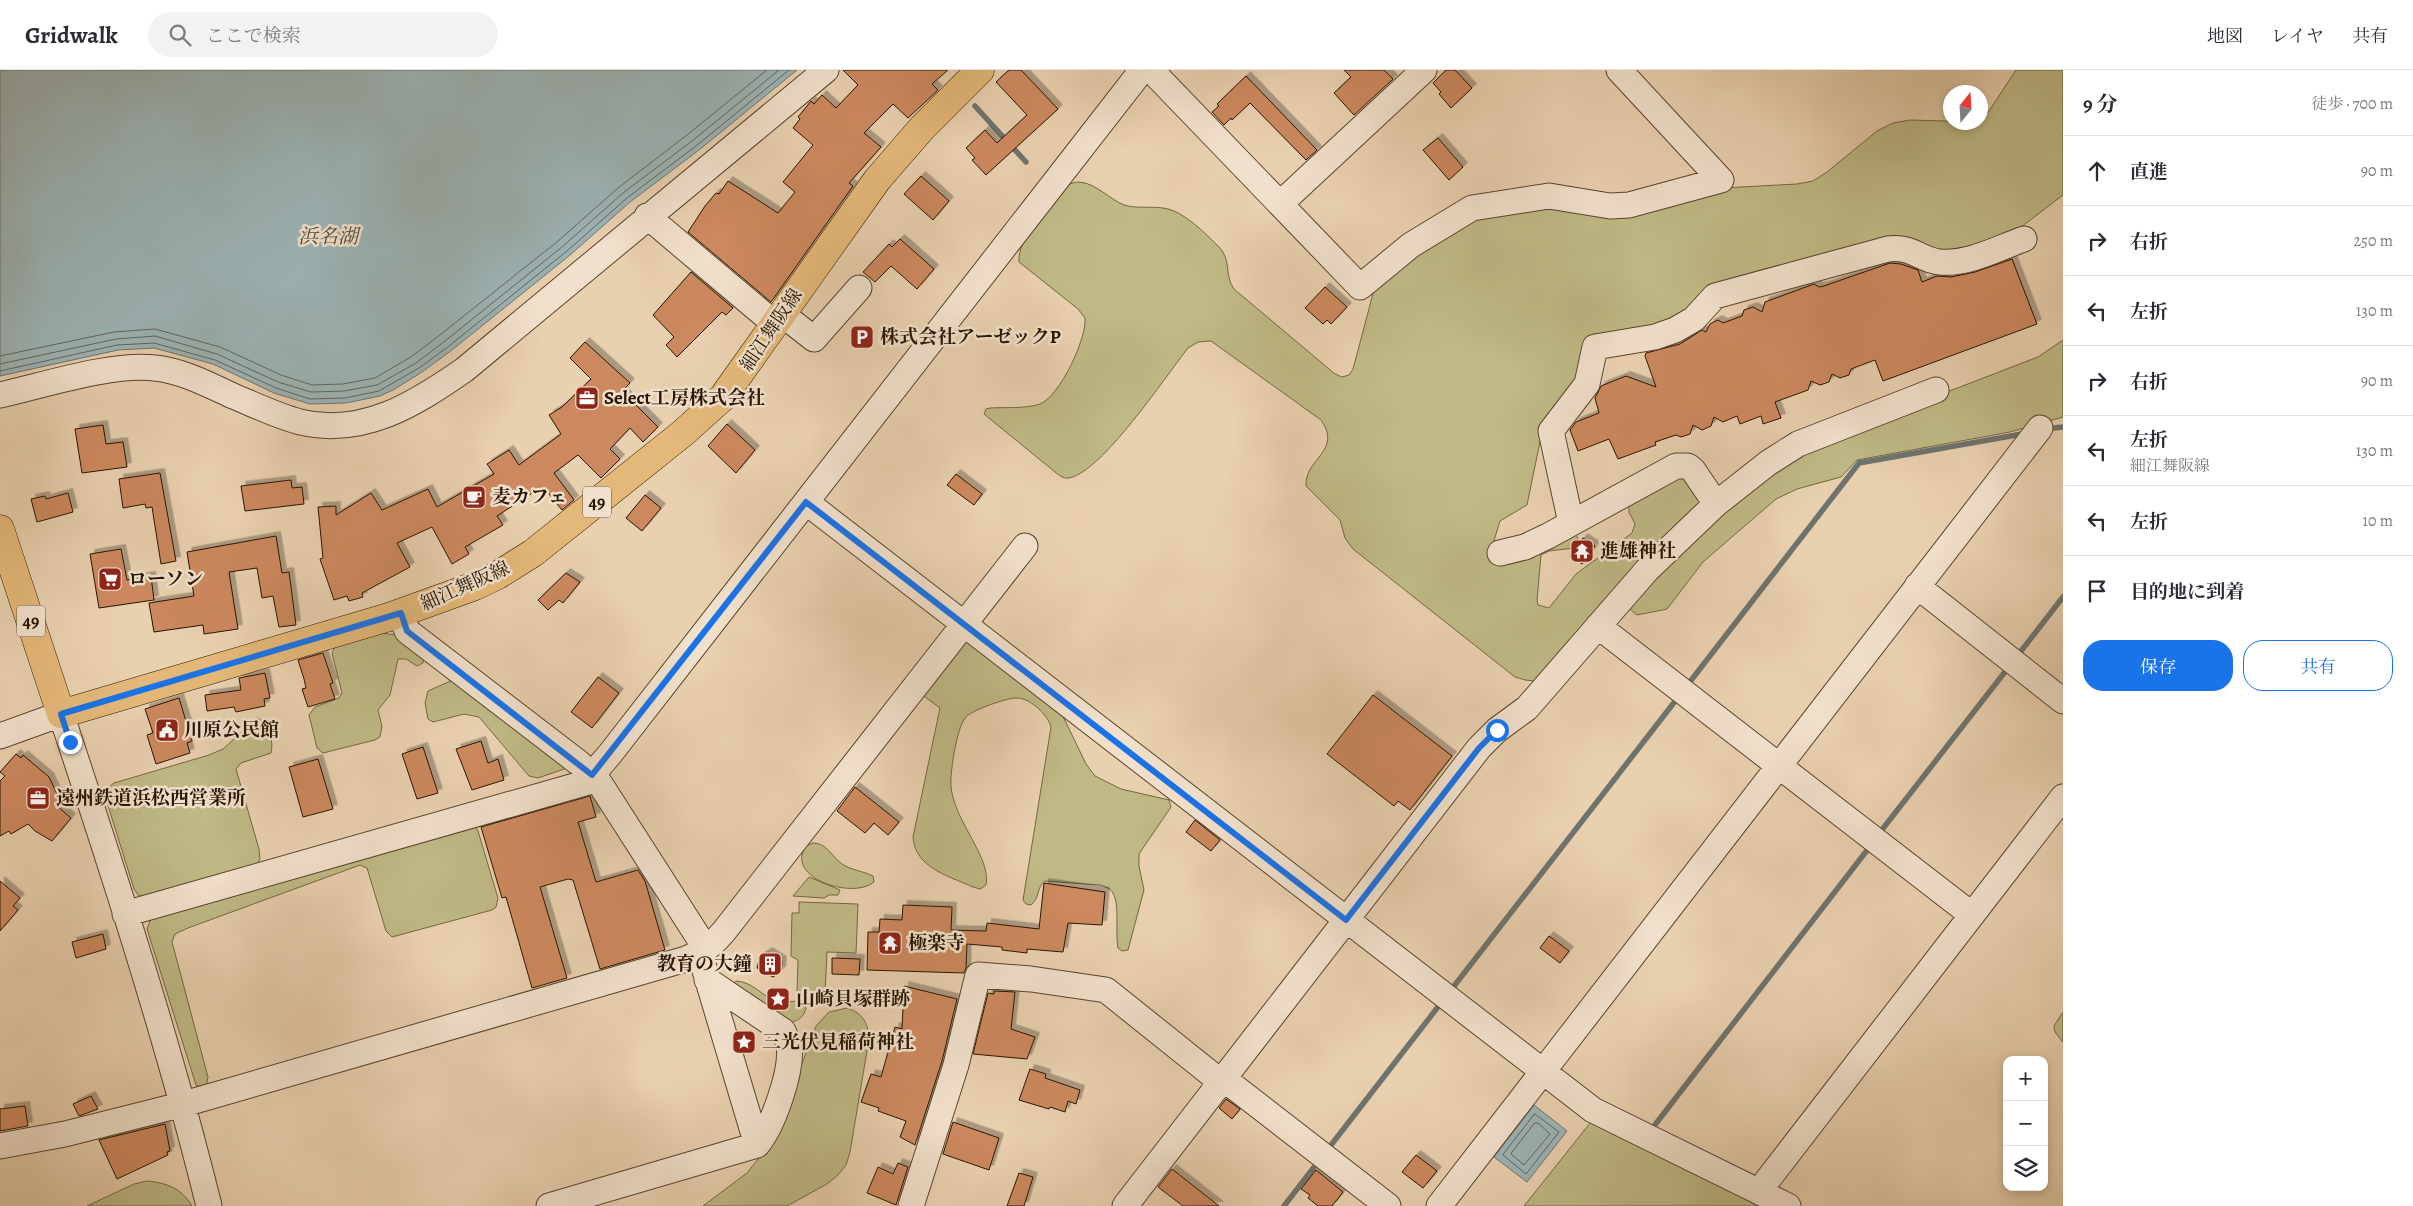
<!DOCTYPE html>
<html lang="ja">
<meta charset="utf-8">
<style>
body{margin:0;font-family:Alegreya,"Noto Serif JP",serif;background:#f2f2f3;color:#2b2b33}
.controls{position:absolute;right:15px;bottom:15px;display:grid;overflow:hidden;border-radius:10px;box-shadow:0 2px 8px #0003}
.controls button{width:45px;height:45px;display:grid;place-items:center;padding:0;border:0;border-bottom:1px solid #e1e1e2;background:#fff;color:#2b2b33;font:25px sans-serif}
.compass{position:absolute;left:1943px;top:15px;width:45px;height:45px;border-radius:50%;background:#fff;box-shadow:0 2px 8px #0003;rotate:18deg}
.stop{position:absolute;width:15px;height:15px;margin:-11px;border:4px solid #1a73e8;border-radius:50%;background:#fff}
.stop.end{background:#1a73e8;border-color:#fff;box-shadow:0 1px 5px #0008}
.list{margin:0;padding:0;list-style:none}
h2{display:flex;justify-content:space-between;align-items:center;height:65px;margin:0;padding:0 20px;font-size:21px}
h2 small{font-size:16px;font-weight:400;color:#7c7c81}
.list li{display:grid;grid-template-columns:32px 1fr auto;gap:15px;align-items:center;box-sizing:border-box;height:70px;padding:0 20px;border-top:1px solid #e1e1e2}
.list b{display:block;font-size:19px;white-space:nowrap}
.list p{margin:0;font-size:16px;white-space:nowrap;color:#7c7c81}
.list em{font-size:16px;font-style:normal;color:#7c7c81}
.actions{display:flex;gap:10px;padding:15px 20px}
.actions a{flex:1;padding:11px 0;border:1px solid #1a73e8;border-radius:20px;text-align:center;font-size:18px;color:#1a73e8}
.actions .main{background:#1a73e8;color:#fff}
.icon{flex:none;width:28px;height:28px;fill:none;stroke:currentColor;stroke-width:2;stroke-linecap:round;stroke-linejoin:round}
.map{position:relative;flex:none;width:2063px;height:1136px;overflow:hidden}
header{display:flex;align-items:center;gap:30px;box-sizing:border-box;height:70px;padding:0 25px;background:#fff;border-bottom:1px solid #e1e1e2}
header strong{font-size:24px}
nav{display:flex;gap:28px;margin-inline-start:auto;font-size:18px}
.search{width:350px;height:45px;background:#f2f2f3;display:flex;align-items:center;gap:12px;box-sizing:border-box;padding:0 18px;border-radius:28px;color:#7c7c81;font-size:19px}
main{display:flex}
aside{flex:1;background:#fff}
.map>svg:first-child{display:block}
.green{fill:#beb985;stroke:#736742}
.water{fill:#9cb4b6;stroke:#6e746d}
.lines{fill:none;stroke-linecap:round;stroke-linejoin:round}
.shore{stroke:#62645b;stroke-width:1}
.stream{stroke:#6e746d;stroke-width:5.5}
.building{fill:#cc885f;stroke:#281500;filter:url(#shadow)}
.minor-casing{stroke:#58442c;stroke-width:27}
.major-casing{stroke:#281500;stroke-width:29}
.minor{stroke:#f1e0cb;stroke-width:25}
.major{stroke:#e4b878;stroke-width:28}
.route{stroke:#1a73e8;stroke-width:6}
.labels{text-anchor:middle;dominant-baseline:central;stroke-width:5;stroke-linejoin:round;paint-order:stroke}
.shield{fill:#f1e0cb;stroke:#64523d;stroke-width:1}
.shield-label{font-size:18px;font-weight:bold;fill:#281500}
.street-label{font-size:19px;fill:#281500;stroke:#f1e0cb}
.poi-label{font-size:19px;font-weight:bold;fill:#281500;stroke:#f1e0cb;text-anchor:start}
.water-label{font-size:20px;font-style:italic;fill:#514d40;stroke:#f1e0cb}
</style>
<header>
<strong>Gridwalk</strong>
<div class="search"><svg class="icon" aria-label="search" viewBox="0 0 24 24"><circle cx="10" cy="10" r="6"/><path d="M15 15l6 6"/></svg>ここで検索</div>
<nav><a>地図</a><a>レイヤ</a><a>共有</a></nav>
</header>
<main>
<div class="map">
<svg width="2063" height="1136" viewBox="0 0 2063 1136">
<defs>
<filter id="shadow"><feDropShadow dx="4.5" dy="-4.5" stdDeviation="0" flood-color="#0004"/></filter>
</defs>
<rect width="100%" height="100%" fill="#e9d0af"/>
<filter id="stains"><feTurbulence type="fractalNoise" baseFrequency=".004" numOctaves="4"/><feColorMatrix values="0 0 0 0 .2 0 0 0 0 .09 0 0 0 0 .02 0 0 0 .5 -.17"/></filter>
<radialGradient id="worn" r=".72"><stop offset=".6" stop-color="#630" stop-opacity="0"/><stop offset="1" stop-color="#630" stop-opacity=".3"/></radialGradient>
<!-- green -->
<path class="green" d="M2016,0H2063V125L2008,167L1951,186L1901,171L1673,254L1595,270L1582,304L1541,367L1527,435L1500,451L1492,477L1575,464L1578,468L1574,478L1549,481L1541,485L1537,530L1538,535L1549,538L1576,504L1632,463L1635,454L1629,442V433L1683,403L1705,430L1535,611L1525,610L1515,607L1353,479L1345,468L1340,450L1306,416C1304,389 1343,381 1321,350L1211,271L1198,272L1188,278C1165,307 1102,402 1069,408C1063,409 1059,405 1055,402L984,344L986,339L990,338C1006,337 1025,339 1040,334C1060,326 1087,268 1085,248L1078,239L1019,192C1017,168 1048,138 1062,119C1068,115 1072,112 1079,112C1096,113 1109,129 1124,135C1140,140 1158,134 1174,141C1190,148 1207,165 1219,177C1232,190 1224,206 1234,219L1335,304L1342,307L1349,305L1353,299L1375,216L1465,148L1723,118L1797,114L1813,111L1827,102L1877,61L1893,53L1910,50L1980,52L1981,48L1989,41Z
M2063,270V347L2010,362L1857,390L1841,407L1797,419L1776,429L1703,492L1667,539L1637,545L1627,537L1720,438L1817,372L2038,287Z
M380,563L397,565L424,587L423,593L417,596L406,589H398L390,625L378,640L382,656L380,667L375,670L323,683L317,678L309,645L315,637L339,628L342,623L332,583L335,577L340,575Z
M965,571H971L1059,638L1086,694L1095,706L1121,719L1169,730L1171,737L1139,784V796L1144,820L1128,880L1122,881L1118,878C1115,864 1120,834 1113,823C1110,818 1105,817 1100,815L1045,811C1036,818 1040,828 1031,835L1026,834L1023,830L1051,657C1048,645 1031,629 1018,628C1009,627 971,640 965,648C957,659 952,693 951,707C947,745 992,785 986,815L980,819L973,817C949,806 915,798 913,767L940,638L921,624Z
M455,609L567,698L538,708L529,706L479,647L464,644L433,652L428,649L425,633L428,621Z
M257,648C269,652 274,672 271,683L241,693L236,699L259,779L260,789L256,797L144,828L138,825L134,819L106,729C105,721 107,718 114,713L209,685L223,679Z
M475,756L478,761L498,828L496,837L492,840L392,867L386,861L367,798L360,795L188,858L175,864L172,872L208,1007L206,1017L201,1018L196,1015L147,859L152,846Z
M813,773C827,773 831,786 842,794C851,800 863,801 873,806L874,812C853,830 784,808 806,776Z
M809,807L840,820L838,825H829L824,828L793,826Z
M799,832L858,834L856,883L827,882L825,923L797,922L798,890L791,886L792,843H799Z
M736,911C753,912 761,925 775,931C783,934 791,931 799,931L806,938C804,948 797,951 789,953L732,915Z
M847,938C863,943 868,953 869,969L850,1082L846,1095L838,1105L827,1114L787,1136H703L747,1103L766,1079L778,1058L816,956L829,942Z
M2063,942V972L2055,962L2054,956Z
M1591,1052L1773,1136H1524Z
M147,1111C167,1113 181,1118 192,1136H87L134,1114Z"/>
<!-- water -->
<path class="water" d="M0,0H797L699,80L630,132L570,185L452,280L422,302L393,320L380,326L346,333L310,334L274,323L213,294L154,278L118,280L0,306Z
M1534,1035L1567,1061L1527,1112L1494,1087Z"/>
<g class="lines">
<!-- shore -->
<path class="shore" d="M0,286L114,262L155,259L220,277L281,305L312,315L343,314L375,308L411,287L440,265L558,171L618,118L687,65L767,0
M0,294L116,269L155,266L217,284L278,312L311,322L344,321L377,315L416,293L445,271L562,177L623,123L692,71L779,0
M0,301L117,275L154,273L215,290L276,318L310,329L345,328L379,321L419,298L449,276L567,181L627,128L696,76L789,0
M1535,1044L1559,1062L1526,1104L1503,1085Z
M1535,1053H1538L1550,1064L1524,1095L1511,1084Z"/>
<!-- stream -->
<path class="stream" d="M975,36L1026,92
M2054,358L2063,357
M2018,585L2063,527
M1689,613L1859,393L2022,364
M1881,761L2008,598
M1451,920L1676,630
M1651,1060L1868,779
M1328,1079L1441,933
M1284,1136L1318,1092"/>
</g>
<!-- building -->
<path class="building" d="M843,0H948L932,14L938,20L908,48L893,34L864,63L881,77L849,113L853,116L771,232L688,162L705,136L716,123L719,124L728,111L778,143L795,122L783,112L813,75L793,58L800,49L798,47L811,31L814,34L822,25L836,38L858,15Z
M1009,0H1021L1058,39L986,105L972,90L975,88L966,78L985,60L997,73L1027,45L996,12Z
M1344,0H1384L1393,9L1354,45L1334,23L1351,7Z
M1446,0H1455L1472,18L1451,38L1439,24L1441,22L1433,13Z
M1246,6L1317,80L1306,90L1250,33L1232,50L1231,48L1224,55L1212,42L1219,36L1217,34Z
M1438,68L1463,97L1449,110L1423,80Z
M921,106L949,131L933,150L904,124Z
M900,169L934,199L917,219L891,196L875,212L863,202L889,174L892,177Z
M2012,189L2037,254L1883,311L1875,290L1851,299L1849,305L1840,308L1832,304L1829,312L1820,315L1811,311L1808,320L1775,332L1781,348L1763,354L1761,346L1740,354L1737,346L1723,352L1714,347L1711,356L1702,360L1693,355L1690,364L1681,367L1676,365L1655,372L1656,375L1618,389L1609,369L1578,381L1570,360L1576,352L1599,343L1595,328L1601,316L1626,306L1656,317L1645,286L1646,283L1680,274L1702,260L1706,262L1710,254L1718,250L1723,253L1742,246L1744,240L1753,237L1762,242L1765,232L1814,214L1819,217L1824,216L1890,193L1901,194L1918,200L1922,212L1937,206L1951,207L1975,202Z
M691,202L733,238L726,245L722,242L677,287L666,275L674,267L653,245Z
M1325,217L1347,237L1331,254L1327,250L1323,254L1305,238Z
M585,272L630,313L622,321L658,357L643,372L630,358L610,379L620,389L601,408L578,385L554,403L574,430L562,440L545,419L539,423L537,420L497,446L503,455L465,477L469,484L452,494L432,457L397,473L410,497L362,523L363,527L349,531L347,526L334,530L320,489L323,488L318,437L336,436V445L371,423L382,440L428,419L437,437L494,404L487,394L509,380L519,395L561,364L549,345L562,337L591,309L570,288Z
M727,354L755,380L736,403L708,376Z
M103,355L106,374L123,372L127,397L82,403L75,359Z
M160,403L176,491L161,494L152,437L146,438L145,434L123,438L119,409Z
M956,404L982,424L974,435L947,415Z
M291,410L292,418L302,417L304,434L245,441L241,416Z
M68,423L73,442L37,452L31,429L45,426L46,429Z
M645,425L661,438L642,461L626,448Z
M276,466L282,503L289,502L296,555L279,557L273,526L262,528L257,498L229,502L238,559L204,564L203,555L154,562L149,533L194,526L187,482Z
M1583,468L1595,476L1582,494L1570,486Z
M121,479L127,510L151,506L154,530L99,538L90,484Z
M566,503L580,512L563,533L559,530L548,540L538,530Z
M323,583L333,613L330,614L335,629L308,637L302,619L306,618L304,609L298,590Z
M265,603L270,628L264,629L265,636L236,642L234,637L207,641L205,625L241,620L239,608Z
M598,607L619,623L592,658L571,642Z
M1373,625L1452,686L1410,740L1398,731L1394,736L1327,684Z
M179,628L192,671L187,673L190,683L156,694L147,665L153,663L145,639Z
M481,671L488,693L498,689L504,710L472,720L456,679Z
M423,677L438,723L417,729L402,684Z
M16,684L21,688L23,685L49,707L57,724V736L71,748L52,771L35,761L28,754L11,764L9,761L0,766V711L5,706L0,702Z
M318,689L333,739L303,747L289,697Z
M855,717L899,752L888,765L874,753L865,763L837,741Z
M590,726L596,747L578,752L596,812L638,800L645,811L665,880L600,899L573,810L568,809L540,817L567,908L532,918L506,827L502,828L481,757Z
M1195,750L1220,770L1211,781L1186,762Z
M0,811L20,828L13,836L18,840L0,861Z
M1044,813L1105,822L1102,855L1068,853L1063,882L1027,879V883L1002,880V877L967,874L966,898L964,903L867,900L868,862H879L880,849L902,850L903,835L952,837L951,860L986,861L987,853L1039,859Z
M103,864L106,879L76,888L72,872Z
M1549,866L1569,881L1560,893L1540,878Z
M768,882L782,891L781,901L773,907L757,898L760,887Z
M832,888L860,889L859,905L832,904Z
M904,916L957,929L942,991L915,1075L900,1067L906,1051L878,1041L879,1038L861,1032L871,1004L881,1007L895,957L902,959Z
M994,921L1015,922L1011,959L1035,967L1027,989L973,984L988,923L994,924Z
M1030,999L1046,1004L1045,1008L1080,1020L1076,1034L1068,1031L1065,1042L1050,1037L1049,1039L1019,1030Z
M91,1026L98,1039L79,1046L73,1034Z
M1226,1029L1240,1039L1232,1049L1219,1038Z
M25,1036L28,1056L0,1061V1039Z
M953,1052L999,1068L989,1100L943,1084Z
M165,1054L170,1081L167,1082L168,1085L117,1109L99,1070Z
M1416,1085L1437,1101L1423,1118L1402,1102Z
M898,1093L908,1097L896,1135L867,1123L878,1097L893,1104Z
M1172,1099L1219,1136H1183L1158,1117Z
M1316,1100L1343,1122L1332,1136H1318L1308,1128L1310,1125L1301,1119Z
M1019,1103L1033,1107L1024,1136H1007Z"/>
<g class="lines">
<!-- minor casing -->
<g class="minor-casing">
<path id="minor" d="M1151,0L1360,217L1411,175L1472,138L1549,126L1610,136L1629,135L1721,110L1619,0
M1280,134L1424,0
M647,146L775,254
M782,244L814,269L859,218
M0,325C45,315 111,293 155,298C183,301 209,315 233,326C255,335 277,346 300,352C363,367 415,334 464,300L826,0
M806,432L1593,1040L1788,1136
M1571,453L1551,361L1587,314L1595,277L1655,267L1675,260L1694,249L1715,226L1888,179C1913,176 1918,189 1939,192C1968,195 1998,178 2024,169
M1500,483L1525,477L1548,466L1676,396H1688L1693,400L1716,434
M1917,516L2063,631
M401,543L407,561L579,693L597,709L706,879
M1598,556L1972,845
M0,666L61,644C115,807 168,970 209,1136
M125,844L585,713L610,684L1142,0
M707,910L783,961C785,966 788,970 789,975C793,1000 773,1056 757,1075
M1224,1009L1388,1136
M0,1076L65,1064L184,1034L686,889C703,882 714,874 725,860L1025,476
M1761,1122L1766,1112L2063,727
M549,1136L757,1075L700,884
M911,1136L956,995L978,905L1031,909L1106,920L1221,1012
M1125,1136L1479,678L1497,660L1527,638L1647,500L1716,434L1768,393L1798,374L1936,320
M1439,1136L2040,358"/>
</g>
<!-- major casing -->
<g class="major-casing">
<path id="major" d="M0,459L61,644L389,547L475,516L498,505L533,483L683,363L723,327L877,110L922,58L980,0"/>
</g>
<!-- minor -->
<use href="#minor" class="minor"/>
<!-- major -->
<use href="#major" class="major"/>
</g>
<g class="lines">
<!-- route -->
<path class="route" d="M70,672L61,644L401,543L407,561L592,705L806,432L1346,850L1479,678L1497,660"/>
</g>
<!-- icons -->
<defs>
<g id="parking-square" transform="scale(1.25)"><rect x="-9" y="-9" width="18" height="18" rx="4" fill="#8f2418" stroke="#f1e0cb"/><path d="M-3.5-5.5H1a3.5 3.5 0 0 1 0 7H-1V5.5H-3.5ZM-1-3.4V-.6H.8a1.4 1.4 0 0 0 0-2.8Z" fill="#fff"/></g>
<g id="office-square" transform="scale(1.25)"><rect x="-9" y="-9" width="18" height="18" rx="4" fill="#8f2418" stroke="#f1e0cb"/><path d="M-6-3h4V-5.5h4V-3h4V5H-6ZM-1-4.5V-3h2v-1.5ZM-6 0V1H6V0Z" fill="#fff"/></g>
<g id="cafe-square" transform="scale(1.25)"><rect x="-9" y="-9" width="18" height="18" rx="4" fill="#8f2418" stroke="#f1e0cb"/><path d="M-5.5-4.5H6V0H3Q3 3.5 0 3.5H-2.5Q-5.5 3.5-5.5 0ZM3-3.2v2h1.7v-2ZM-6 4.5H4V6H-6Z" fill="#fff"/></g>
<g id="temple-square" transform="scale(1.25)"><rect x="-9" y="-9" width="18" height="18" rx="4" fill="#8f2418" stroke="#f1e0cb"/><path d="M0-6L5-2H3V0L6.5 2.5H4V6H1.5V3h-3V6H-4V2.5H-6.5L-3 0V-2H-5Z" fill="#fff"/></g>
<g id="supermarket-square" transform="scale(1.25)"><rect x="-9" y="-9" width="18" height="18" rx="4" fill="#8f2418" stroke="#f1e0cb"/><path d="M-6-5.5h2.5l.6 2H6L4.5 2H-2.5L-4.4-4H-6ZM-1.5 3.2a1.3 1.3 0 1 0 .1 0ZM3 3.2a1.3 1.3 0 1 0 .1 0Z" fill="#fff"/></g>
<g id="civic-square" transform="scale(1.25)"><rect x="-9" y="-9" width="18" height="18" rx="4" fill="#8f2418" stroke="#f1e0cb"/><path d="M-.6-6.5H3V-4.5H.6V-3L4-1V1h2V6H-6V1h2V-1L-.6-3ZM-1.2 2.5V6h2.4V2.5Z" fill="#fff"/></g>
<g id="building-square" transform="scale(1.25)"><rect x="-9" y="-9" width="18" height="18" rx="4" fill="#8f2418" stroke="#f1e0cb"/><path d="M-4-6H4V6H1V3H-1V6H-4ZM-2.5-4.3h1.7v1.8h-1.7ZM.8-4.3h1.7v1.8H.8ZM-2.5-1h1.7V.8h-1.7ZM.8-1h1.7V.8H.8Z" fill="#fff"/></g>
<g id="sight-square" transform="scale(1.25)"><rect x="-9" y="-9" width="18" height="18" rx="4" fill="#8f2418" stroke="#f1e0cb"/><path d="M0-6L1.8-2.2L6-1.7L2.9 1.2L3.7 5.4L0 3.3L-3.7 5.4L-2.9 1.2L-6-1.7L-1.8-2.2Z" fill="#fff"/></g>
</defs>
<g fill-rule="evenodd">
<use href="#parking-square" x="862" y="267"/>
<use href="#office-square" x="587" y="328"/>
<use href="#cafe-square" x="474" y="427"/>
<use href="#temple-square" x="1582" y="481"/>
<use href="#supermarket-square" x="110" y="509"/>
<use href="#civic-square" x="167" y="660"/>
<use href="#office-square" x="38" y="728"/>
<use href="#temple-square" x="890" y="873"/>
<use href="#building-square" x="770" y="894"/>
<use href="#sight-square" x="778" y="929"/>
<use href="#sight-square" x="744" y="972"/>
</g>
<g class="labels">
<!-- shield labels -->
<g class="shield">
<rect x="583" y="416.5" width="28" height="31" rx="4"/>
<rect x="17" y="535.5" width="28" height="31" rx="4"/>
</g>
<g class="shield-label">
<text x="597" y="432">49</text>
<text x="31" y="551">49</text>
</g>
<!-- street labels -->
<g class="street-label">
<text transform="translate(771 260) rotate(-56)">細江舞阪線</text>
<text transform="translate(465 516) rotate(-24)">細江舞阪線</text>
</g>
<!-- poi labels -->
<g class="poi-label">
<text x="880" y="267">株式会社アーゼックP</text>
<text x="604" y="328">Select工房株式会社</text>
<text x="492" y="427">麦カフェ</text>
<text x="1600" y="481">進雄神社</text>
<text x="128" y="509">ローソン</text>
<text x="184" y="660">川原公民館</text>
<text x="56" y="728">遠州鉄道浜松西営業所</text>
<text x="908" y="873">極楽寺</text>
<text x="752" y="894" text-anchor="end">教育の大鐘</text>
<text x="796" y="929">山崎貝塚群跡</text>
<text x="762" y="972">三光伏見稲荷神社</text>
</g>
<!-- water labels -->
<g class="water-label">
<text x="328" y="166">浜名湖</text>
</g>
</g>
<rect width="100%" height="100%" filter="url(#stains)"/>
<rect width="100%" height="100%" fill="url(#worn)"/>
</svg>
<div class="controls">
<button>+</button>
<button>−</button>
<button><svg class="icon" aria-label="layers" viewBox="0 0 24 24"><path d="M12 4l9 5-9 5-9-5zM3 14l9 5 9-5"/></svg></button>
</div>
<svg class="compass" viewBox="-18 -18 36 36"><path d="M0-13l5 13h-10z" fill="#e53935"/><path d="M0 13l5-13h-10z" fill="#7c7c81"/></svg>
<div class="stop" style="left:1497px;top:660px"></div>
<div class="stop end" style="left:70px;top:672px"></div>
</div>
<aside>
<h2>9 分<small>徒歩 · 700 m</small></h2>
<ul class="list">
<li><svg class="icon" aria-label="ahead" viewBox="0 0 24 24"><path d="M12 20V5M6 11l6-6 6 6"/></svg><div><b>直進</b></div><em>90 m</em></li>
<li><svg class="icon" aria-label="right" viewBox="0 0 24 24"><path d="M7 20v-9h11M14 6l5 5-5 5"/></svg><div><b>右折</b></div><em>250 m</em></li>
<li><svg class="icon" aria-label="left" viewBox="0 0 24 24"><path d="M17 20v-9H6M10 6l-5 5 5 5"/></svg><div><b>左折</b></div><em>130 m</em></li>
<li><svg class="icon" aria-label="right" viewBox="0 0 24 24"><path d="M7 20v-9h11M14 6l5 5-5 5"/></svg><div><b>右折</b></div><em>90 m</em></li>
<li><svg class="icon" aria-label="left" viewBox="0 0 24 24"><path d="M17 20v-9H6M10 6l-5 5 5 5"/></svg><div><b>左折</b><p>細江舞阪線</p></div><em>130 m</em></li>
<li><svg class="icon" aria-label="left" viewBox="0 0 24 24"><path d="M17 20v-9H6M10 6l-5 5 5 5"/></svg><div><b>左折</b></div><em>10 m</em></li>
<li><svg class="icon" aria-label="arrive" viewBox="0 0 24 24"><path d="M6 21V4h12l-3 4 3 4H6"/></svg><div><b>目的地に到着</b></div></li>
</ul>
<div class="actions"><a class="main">保存</a><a>共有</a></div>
</aside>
</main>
